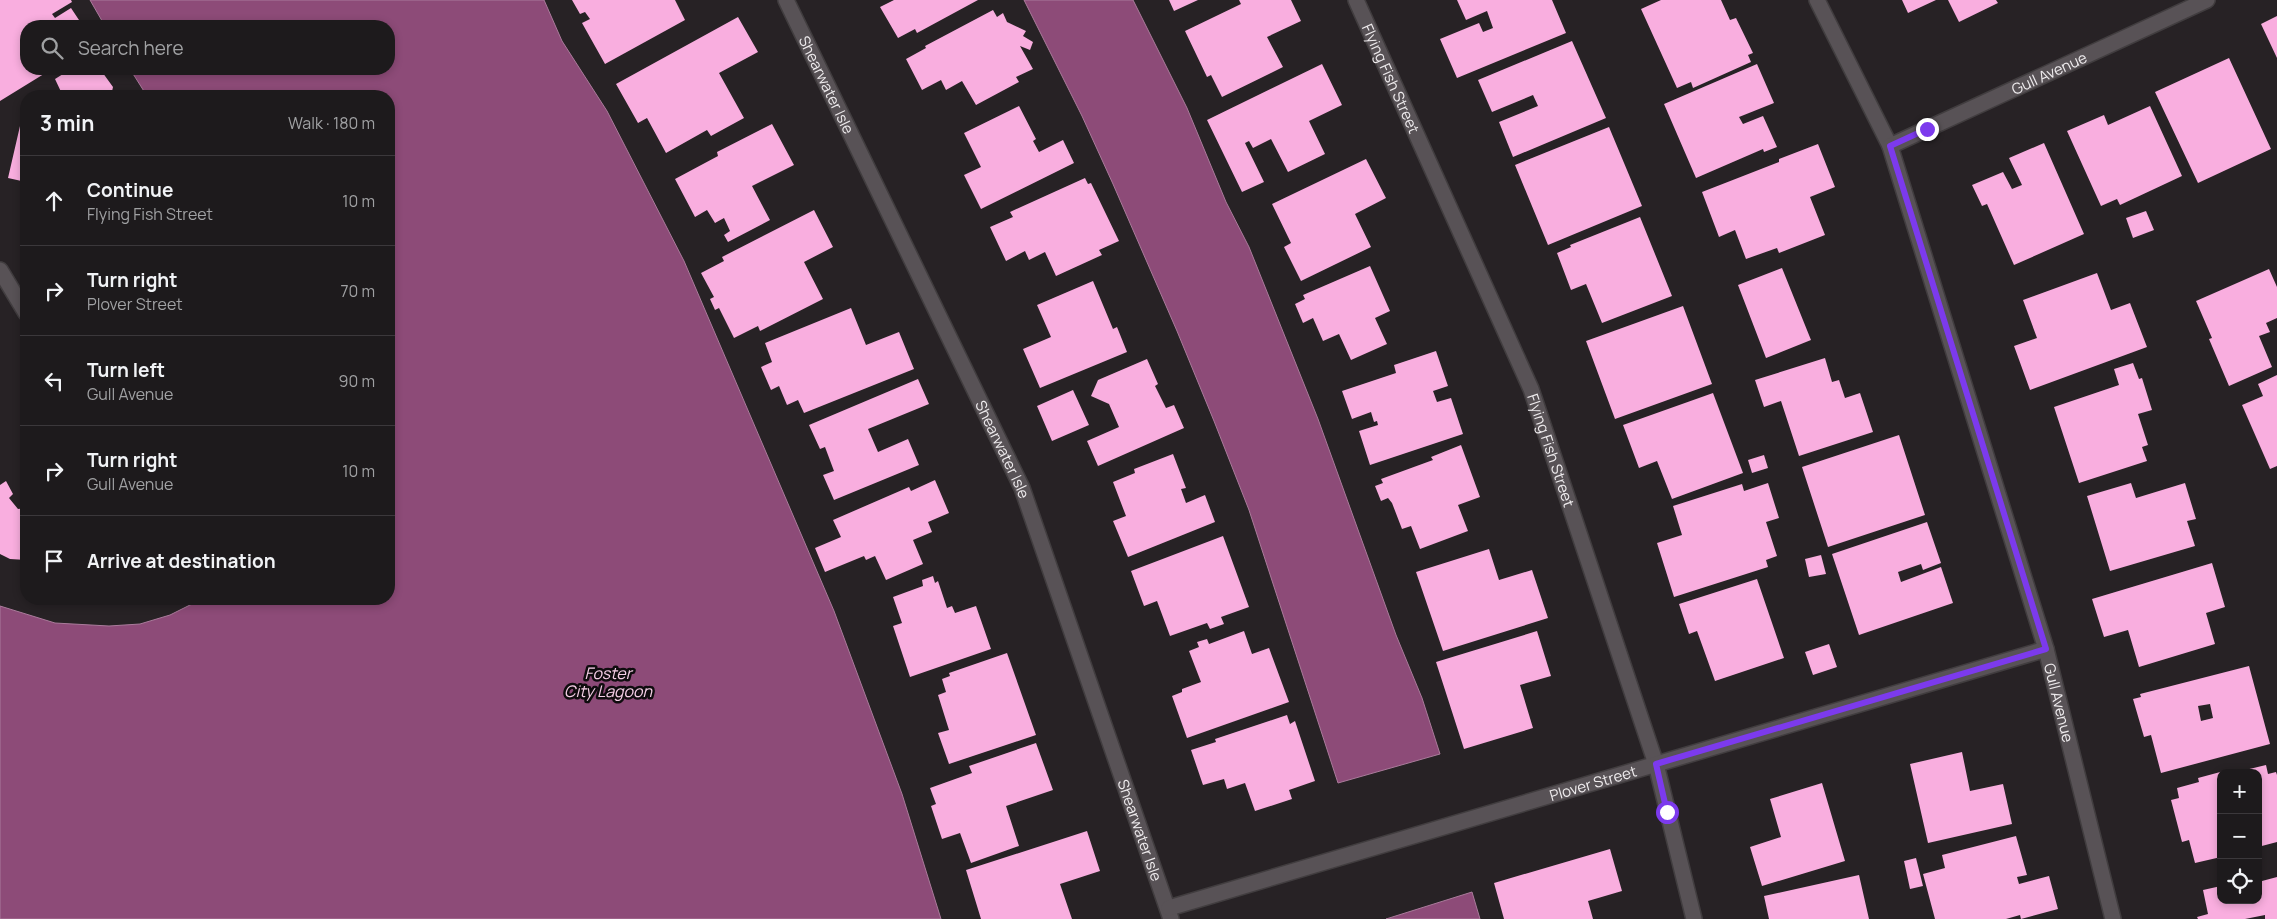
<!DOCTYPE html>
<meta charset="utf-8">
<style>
body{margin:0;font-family:Manrope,sans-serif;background:#252325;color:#f1f3f6}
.controls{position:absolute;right:15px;bottom:15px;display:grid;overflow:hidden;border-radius:10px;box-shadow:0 2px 8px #0003}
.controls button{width:45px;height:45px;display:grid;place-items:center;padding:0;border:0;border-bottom:1px solid #3b383b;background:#1d1a1c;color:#f1f3f6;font:25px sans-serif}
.stop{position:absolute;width:15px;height:15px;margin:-11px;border:4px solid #7c3aed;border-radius:50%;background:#fff}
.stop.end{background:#7c3aed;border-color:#fff;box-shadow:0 1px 5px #0008}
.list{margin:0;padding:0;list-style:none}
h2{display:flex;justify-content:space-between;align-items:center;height:65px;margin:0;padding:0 20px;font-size:21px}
h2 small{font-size:16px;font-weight:400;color:#a0a1a3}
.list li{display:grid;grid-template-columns:32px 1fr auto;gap:15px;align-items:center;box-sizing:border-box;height:90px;padding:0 20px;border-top:1px solid #3b383b}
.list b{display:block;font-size:19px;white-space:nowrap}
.list p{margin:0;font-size:16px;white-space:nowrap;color:#a0a1a3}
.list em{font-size:16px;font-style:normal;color:#a0a1a3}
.icon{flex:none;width:28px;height:28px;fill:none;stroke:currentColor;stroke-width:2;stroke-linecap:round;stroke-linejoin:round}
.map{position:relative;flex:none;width:2277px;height:919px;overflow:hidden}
.search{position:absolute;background:#1d1a1c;box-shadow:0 2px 8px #0003;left:20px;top:20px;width:375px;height:55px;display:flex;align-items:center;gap:12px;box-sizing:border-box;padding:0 18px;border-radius:20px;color:#a0a1a3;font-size:19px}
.panel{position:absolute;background:#1d1a1c;box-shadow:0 2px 8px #0003;left:20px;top:90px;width:375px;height:515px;border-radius:20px}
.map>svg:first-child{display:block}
.water{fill:#8d4b78;stroke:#aa7b9b}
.building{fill:#f9aedf;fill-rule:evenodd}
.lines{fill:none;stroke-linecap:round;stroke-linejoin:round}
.street-casing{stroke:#413d3f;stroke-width:18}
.street{stroke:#585256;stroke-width:15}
.route{stroke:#7c3aed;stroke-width:6}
.labels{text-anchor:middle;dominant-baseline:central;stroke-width:5;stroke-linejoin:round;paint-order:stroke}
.street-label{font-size:15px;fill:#efecee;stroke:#0f0c0e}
.water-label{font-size:16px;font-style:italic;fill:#f5cee6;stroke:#0f0c0e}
</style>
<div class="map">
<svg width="2277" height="919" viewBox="0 0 2277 919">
<rect width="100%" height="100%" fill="#272225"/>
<!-- water -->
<path class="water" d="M90,0H544L562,41L607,111L684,261L834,611L902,794L941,919H0V606L55,623L109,626L140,624L170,615L202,599H389V96H147L130,69H389V26H105Z
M1024,0H1133L1187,108L1226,202L1249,247L1318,419L1396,635L1422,698L1440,754L1338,783L1249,510L1214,421L1177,331L1113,184L1082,116Z
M1472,892L1480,919H1386Z"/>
<!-- building -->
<path class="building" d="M0,0H71L72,2L52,14L55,18L71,8L83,26H26V69H52L0,101Z
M572,0H675L685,20L605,64L582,23L590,19L585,12L580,14Z
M894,0H978L917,33L915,29L898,38L880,7Z
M1169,0H1198L1174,11Z
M1239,0H1291L1301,21L1267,37L1283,67L1222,97L1211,75L1207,77L1185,31L1241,4Z
M1457,0H1552L1566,33L1457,78L1440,39L1479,23L1483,32L1493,28L1487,11L1466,20Z
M1661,0H1721L1730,20L1736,18L1753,53L1748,55L1751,62L1693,88L1691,82L1677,88L1641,9Z
M1902,0H1936L1908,13Z
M1948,0H1996L1998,3L1959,22Z
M993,10L997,17L1003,13L1007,22L1026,31L1023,36L1033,42L1030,50L1020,46L1033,69L1016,77L1019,82L976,105L962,81L946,90L941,80L922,90L906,59L926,48L925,46Z
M2277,16V58L2261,24Z
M738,17L758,52L719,73L744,118L711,136L707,130L666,153L647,118L638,123L616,84Z
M1572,41L1606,118L1513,157L1499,122L1538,106L1533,95L1492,112L1478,80Z
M2229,58L2271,149L2198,183L2155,92Z
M1322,64L1342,105L1309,121L1325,154L1288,172L1271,139L1253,148L1249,141L1245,143L1264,182L1242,192L1207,120Z
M1757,64L1774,103L1739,117L1743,124L1763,116L1777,147L1764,152L1763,149L1696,178L1664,104Z
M71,69H100L113,87L111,96H63L55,79Z
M26,100V182L8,178Z
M1019,106L1036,139L1033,141L1039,152L1063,140L1074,163L981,209L964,175L981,167L964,133Z
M2150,106L2182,176L2120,205L2117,199L2101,206L2067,131L2104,115L2108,125Z
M772,124L794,165L752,186L770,220L728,242L724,235L730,231L724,218L715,223L707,210L695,217L675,179L718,156L717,152Z
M1609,127L1642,206L1548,245L1515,165Z
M2044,143L2084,234L2014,265L1987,204L1982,206L1972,185L2003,172L2012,189L2022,185L2009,158Z
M1818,144L1835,187L1810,197L1825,235L1779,253L1777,248L1746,259L1735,230L1719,237L1702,192L1779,162V159Z
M1366,159L1386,198L1355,214L1371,247L1301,281L1284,247L1291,243L1272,204Z
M1085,178L1088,184L1091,183L1119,241L1099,250L1102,255L1056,276L1045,252L1029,260L1025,251L1006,261L990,227L1013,217L1010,212Z
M814,210L833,247L804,262L823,299L760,331L758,326L734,338L719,308L715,310L710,299L714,297L701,273L724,261L722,257Z
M2146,211L2154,230L2133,238L2126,218Z
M1640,217L1672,296L1602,323L1586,284L1571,290L1557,253L1571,247L1570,245Z
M1370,266L1390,311L1375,318L1387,344L1351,360L1339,334L1323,341L1313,318L1303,323L1295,304L1305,299L1303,295Z
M1782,268L1811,340L1766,358L1738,285Z
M2269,269L2277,287V318L2266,323L2270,332L2259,336L2272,367L2229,386L2209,339L2212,338L2196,301Z
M2097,273L2111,310L2130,303L2147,347L2030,390L2014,346L2037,338L2023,300Z
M1093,281L1113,329L1117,327L1127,352L1040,388L1023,349L1051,337L1037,305Z
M1683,306L1712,384L1615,419L1586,341Z
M851,308L866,345L899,332L914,369L804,413L798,400L787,405L779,386L771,390L761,367L772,362L765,343Z
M1436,351L1448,386L1433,391L1437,402L1451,398L1463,434L1370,465L1359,431L1378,425L1377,421L1374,422L1371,412L1352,419L1342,391L1396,373L1394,365Z
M1825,358L1832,382L1839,380L1845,398L1860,393L1873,432L1799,456L1781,401L1764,407L1755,380Z
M1147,359L1158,384L1155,386L1166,408L1174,405L1184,428L1098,466L1087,441L1119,427L1109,404L1091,396L1098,380Z
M2133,363L2139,379L2142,378L2152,410L2138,414L2148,445L2142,447L2147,461L2079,483L2054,407L2119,385L2114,369Z
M2277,375V466L2270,469L2242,405L2263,396L2258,384Z
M918,379L929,404L868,429L878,452L908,439L919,465L834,500L823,475L834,471L825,447L820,449L809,425Z
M1073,390L1089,425L1052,441L1037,406Z
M1713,393L1743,473L1672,499L1657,461L1639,468L1623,425Z
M1899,435L1925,515L1828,547L1802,467Z
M1461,445L1480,497L1458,505L1468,531L1420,549L1411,526L1402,529L1392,503L1388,498L1381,501L1375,486L1383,483L1381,479L1433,460L1431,457Z
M1173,454L1186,488L1181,489L1186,503L1205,495L1215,522L1128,557L1113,521L1126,516L1113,482L1135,473L1134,469Z
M1764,455L1768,468L1752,473L1748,460Z
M935,480L949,513L928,522L932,532L913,540L923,564L886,580L875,556L866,560L864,556L825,572L815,548L841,537L833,520L909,487L911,491Z
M6,481L13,494L9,498L18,509L26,508V560L10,559L0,554V485Z
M1768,483L1779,518L1766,522L1777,556L1766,560L1768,567L1674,597L1657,543L1682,535L1673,506L1742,484L1744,491Z
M2131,483L2136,498L2185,483L2196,519L2187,521L2195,546L2110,571L2087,496Z
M1927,522L1941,563L1923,570L1921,564L1898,572L1901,582L1941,567L1953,603L1859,635L1832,554Z
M1223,536L1249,607L1221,617L1224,624L1210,629L1207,623L1170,636L1157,601L1144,606L1131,571Z
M1489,549L1499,580L1532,570L1548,618L1443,651L1416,572Z
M1821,555L1826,574L1809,577L1805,559Z
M2212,563L2225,607L2206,613L2215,644L2139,667L2128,630L2104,637L2092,599Z
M933,576L935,583L938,581L947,608L952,606L955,613L976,606L991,649L910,677L893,626L902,623L893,597L923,586L922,580Z
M1757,579L1784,658L1715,681L1697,631L1689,634L1679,604Z
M1244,631L1252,654L1269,648L1289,702L1187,738L1172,696L1182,692V689L1201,682L1189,651L1199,647L1197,642L1207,639L1209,644Z
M1537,631L1551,676L1520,685L1533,728L1464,749L1436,662Z
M1829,644L1837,667L1813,675L1805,652Z
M1007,653L1036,735L949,764L938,733L949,730L938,695L946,692L942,679L950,676L949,673Z
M2249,666L2270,744L2161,773L2151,735L2144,737L2133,699L2141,697L2140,694ZM2210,704L2213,718L2201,721L2198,706Z
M1287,715L1290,724L1295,721L1315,781L1289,790L1292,799L1255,811L1245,783L1227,789L1224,779L1203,785L1191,750L1216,742L1215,739Z
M1036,743L1053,790L1006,806L1019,846L971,863L960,833L942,839L931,806L936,804L930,788L972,773L969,766Z
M1962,752L1970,791L2003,784L2012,824L1928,843L1910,764Z
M2266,765L2268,774L2276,772L2277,775V842L2258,847V773L2237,772Z
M2224,771L2225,773H2221V797L2217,798L2221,815V857L2195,863L2189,840L2182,842L2171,800L2179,798L2177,788L2199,782L2198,778Z
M1822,783L1845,861L1762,886L1750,847L1781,837L1770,799Z
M1087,831L1100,871L1060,884L1072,919H981L966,870Z
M2016,836L2027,875L2017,877L2019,884L2049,876L2058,909L2021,919L2020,915L2006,919H1935L1923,874L1945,868L1942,855Z
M1610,849L1622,891L1588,901L1593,919H1504L1494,883Z
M1916,858L1923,886L1910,889L1904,861Z
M1859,875L1869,919H1769L1764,896Z
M2261,877L2262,881L2277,877V919H2265V915L2245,919H2198L2197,917L2208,914L2203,890L2221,886V900H2258V878Z"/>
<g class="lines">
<!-- street casing -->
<g class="street-casing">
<g id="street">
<path id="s1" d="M786,0L1022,488L1171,919"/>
<path id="s2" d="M1356,0L1531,389L1656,764L1694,919"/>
<path id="s3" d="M1817,0L1890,146L2046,649L2113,919"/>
<path id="s4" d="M1890,146L2207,0"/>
<path d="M0,270L26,313"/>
<path id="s5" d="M1169,908L2046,649"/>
</g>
</g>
<!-- street -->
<use href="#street" class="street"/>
</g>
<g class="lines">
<!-- route -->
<path class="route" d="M1667,812L1656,764L2046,649L1890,146L1927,129"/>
</g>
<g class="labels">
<!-- street labels -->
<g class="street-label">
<text stroke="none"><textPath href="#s4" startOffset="175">Gull Avenue</textPath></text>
<text stroke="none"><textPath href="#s2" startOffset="86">Flying Fish Street</textPath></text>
<text stroke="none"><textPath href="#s1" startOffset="94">Shearwater Isle</textPath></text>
<text stroke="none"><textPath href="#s1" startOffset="499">Shearwater Isle</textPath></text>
<text stroke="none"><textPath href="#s2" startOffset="491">Flying Fish Street</textPath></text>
<text stroke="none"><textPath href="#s3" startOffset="745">Gull Avenue</textPath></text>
<text stroke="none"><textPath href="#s5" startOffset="442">Plover Street</textPath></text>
<text stroke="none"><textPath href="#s1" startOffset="904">Shearwater Isle</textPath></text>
</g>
<!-- water labels -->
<g class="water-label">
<text x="608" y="673">Foster<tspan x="608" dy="18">City Lagoon</tspan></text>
</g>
</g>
</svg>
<div class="controls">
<button>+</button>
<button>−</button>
<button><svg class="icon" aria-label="locate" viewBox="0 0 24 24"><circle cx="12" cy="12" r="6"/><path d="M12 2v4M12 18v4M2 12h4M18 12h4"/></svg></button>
</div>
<div class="stop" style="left:1667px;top:812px"></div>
<div class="stop end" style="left:1927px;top:129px"></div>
<div class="search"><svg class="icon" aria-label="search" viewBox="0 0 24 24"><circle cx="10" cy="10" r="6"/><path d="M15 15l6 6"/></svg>Search here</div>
<section class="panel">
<h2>3 min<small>Walk · 180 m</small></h2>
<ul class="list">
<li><svg class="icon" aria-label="ahead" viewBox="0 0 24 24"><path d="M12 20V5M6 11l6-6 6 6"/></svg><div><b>Continue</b><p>Flying Fish Street</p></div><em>10 m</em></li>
<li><svg class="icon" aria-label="right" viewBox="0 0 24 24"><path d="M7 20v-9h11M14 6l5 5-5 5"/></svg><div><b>Turn right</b><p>Plover Street</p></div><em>70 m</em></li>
<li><svg class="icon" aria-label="left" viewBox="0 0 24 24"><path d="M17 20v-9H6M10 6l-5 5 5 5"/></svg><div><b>Turn left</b><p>Gull Avenue</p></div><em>90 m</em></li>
<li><svg class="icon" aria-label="right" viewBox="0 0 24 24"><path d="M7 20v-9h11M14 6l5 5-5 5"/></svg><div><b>Turn right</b><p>Gull Avenue</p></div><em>10 m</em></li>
<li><svg class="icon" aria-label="arrive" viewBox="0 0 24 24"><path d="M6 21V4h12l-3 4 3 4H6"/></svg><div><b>Arrive at destination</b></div></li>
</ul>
</section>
</div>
